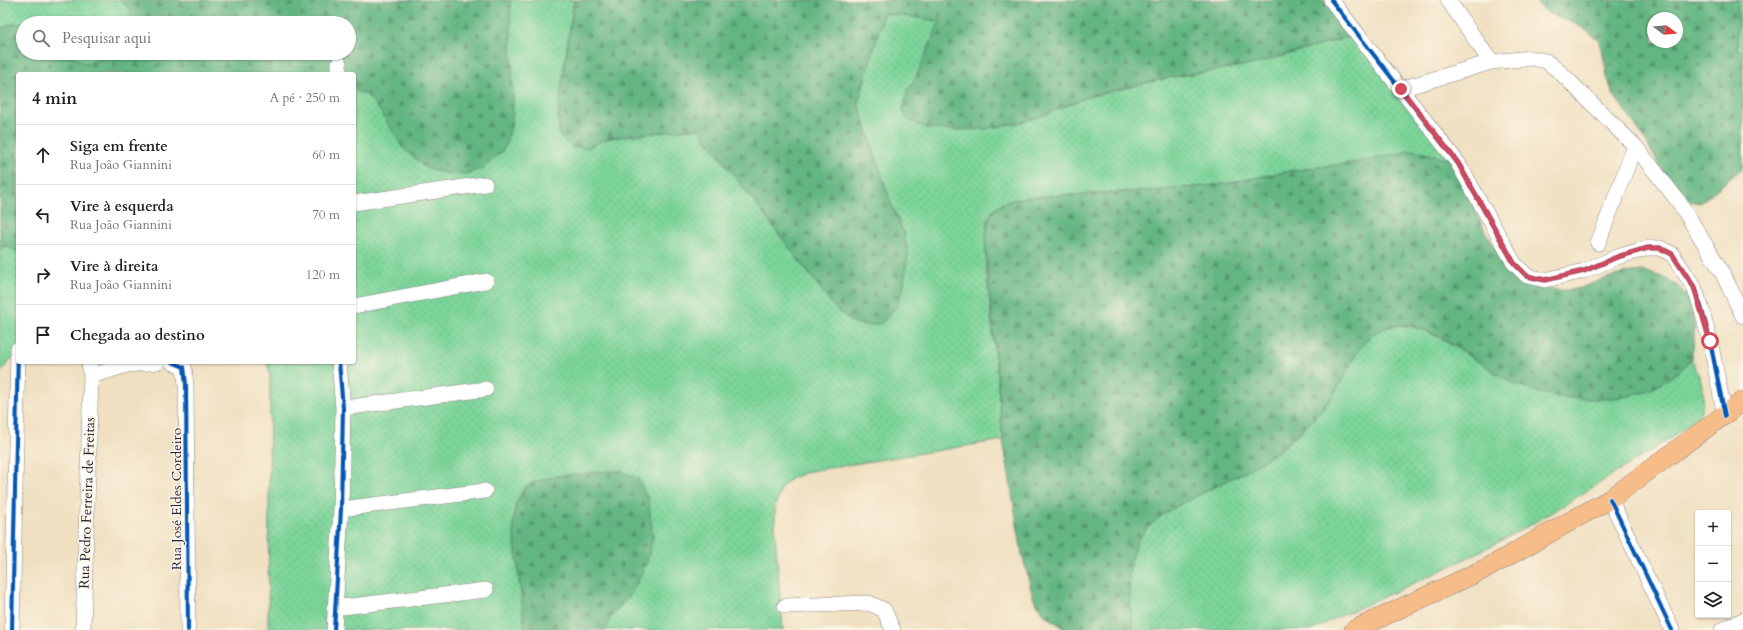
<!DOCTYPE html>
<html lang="pt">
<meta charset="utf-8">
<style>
body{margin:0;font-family:Cardo,serif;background:#f6f6f6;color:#222}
.controls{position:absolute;right:12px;bottom:12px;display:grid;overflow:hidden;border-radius:4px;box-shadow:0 1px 3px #0004}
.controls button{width:36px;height:36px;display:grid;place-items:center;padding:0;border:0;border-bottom:1px solid #e0e0e0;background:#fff;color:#222;font:20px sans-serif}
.compass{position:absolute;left:1647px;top:12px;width:36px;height:36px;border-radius:50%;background:#fff;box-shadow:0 1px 3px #0004;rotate:106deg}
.stop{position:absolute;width:12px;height:12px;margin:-9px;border:3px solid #d1495b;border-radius:50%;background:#fff}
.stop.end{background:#d1495b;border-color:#fff;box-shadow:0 1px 4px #0008}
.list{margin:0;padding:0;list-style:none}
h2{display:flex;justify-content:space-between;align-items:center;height:52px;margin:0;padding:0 16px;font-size:17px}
h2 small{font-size:13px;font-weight:400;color:#767676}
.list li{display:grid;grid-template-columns:26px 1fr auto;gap:12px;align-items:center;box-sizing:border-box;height:60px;padding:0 16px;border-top:1px solid #e0e0e0}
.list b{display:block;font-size:15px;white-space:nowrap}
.list p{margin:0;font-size:13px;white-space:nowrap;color:#767676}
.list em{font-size:13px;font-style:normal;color:#767676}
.icon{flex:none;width:22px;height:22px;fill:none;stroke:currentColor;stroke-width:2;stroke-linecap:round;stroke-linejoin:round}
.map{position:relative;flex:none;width:1743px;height:630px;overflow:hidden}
.search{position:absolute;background:#fff;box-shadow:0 1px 3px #0004;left:16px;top:16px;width:340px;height:44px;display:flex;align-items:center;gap:10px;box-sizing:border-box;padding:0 14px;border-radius:22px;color:#767676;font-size:15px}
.panel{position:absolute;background:#fff;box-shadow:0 1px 3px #0004;left:16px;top:72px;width:340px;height:292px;border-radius:4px}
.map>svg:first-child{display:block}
.grass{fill:url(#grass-dots);stroke:#4e7b6a}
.forest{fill:url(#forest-firs);stroke:#436c5e;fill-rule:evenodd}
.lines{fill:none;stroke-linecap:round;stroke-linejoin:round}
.minor-casing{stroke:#89817e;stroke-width:16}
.major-casing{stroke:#89817e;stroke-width:20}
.minor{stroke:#fff;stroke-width:15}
.major{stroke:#f7bd88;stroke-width:19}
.cycleway-casing{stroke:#fcf5e5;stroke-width:6}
.cycleway{stroke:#0057b8;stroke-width:4}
.route{stroke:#d1495b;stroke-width:5}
.labels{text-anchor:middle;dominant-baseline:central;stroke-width:3;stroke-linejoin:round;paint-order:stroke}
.street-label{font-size:14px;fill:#22223b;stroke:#fcf5e5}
</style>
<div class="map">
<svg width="1743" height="630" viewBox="0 0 1743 630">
<defs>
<pattern id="grass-dots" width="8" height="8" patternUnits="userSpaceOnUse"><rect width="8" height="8" fill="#7bd49a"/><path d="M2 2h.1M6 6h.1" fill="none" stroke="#6ab686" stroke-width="1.8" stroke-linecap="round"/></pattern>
<pattern id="forest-firs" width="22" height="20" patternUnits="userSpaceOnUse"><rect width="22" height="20" fill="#64b682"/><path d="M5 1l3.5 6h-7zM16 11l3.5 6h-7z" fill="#52946c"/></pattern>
</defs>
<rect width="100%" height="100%" fill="#fcf5e5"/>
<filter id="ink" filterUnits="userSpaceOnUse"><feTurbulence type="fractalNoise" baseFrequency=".025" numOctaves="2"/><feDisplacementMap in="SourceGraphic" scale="8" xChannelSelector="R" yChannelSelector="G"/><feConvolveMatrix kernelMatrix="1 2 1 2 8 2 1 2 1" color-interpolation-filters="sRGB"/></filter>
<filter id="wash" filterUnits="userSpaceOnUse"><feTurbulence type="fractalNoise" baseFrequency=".012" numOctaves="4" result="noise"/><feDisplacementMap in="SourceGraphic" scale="16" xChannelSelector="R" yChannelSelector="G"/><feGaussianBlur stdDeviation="0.9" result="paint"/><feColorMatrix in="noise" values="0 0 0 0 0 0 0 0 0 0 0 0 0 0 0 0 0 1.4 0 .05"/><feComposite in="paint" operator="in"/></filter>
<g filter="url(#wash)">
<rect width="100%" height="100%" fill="#f0e0c1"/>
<!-- grass -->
<path class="grass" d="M0,0H122L131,12L128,23H23L12,24L0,29Z
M510,0H574L561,89L558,123L586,148L609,138L698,128L836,309L904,233L891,204L858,103L884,13L940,21L916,78L907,91L946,130L984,129L1018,123L1039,117L1087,97L1167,78L1254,64L1352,36L1456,161H1365L1289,171L1225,184L1164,190L1027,197L1007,201L992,211L987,221L986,265L1003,440L810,471L792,478L782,486L775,507V534L783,630H606L610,618L632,592L647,562L525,618V630H268L270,377L267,362H354V90L366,94L381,112L513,102Z
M1738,0H1743V52L1737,49Z
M67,53H121L85,64Z
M8,246L18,252V354L9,361L0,373V248Z
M1401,325L1422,329L1442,339L1506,379L1525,388L1681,369L1691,358C1700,377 1710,397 1698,416C1694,422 1686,427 1681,431C1628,465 1575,500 1519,531C1457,565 1392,593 1327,622L1314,630H1133C1131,599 1120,560 1142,533C1157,515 1179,505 1199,495C1230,479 1261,465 1288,443C1303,431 1318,415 1330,399C1343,383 1360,337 1377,330C1384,327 1393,326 1401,325Z"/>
<!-- forest -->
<path class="forest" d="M122,0H510L513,102L512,124L504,149L484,168L465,174H450L426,168L403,148L381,112L366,94L354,90V74H18V252L8,246L0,248V29L12,24L23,23V53H67L85,64L121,53H349V23H128L131,12Z
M574,0H1329L1352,36L1254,64L1167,78L1087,97L1039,117L1018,123L984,129L946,130L925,128L907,119L903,111L907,91L916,77L940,21L884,13L858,103L891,204L904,233L908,254L903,288L896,307L882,323L868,326L853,322L836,309L698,128L609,138L586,148L571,147L560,136L558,123L561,89Z
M1534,0H1738L1737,49L1743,52V168L1700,203L1681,199L1669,183L1643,136L1613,94L1607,77L1602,48L1598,39L1578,25L1549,14ZM1653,18H1677V42H1653Z
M1413,150L1456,161C1473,203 1487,256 1529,280C1541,287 1555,291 1568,290C1582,289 1598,280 1611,277C1621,274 1635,271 1645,271C1646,272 1656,275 1656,275C1676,281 1688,292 1693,314C1695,324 1695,350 1690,359C1686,367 1676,373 1669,378C1651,393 1628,397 1605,399C1571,400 1536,396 1506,379C1477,363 1432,324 1400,325C1359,327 1352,368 1333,395C1322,411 1307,425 1294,437C1266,464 1230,479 1196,496C1177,506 1154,517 1141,536C1122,563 1131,599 1133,630H1066L1042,613L1033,597L1022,554L1003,440L985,241C989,207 994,204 1027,197L1164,190L1225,184L1289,171L1365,161Z
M611,471H622L638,479L648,499L653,537L647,562L632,592L610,618L606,630H525L513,524L516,503L524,489L533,482L556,476Z"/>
</g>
<g filter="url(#ink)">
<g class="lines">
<!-- minor casing -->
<g class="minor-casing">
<path id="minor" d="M1331,0L1458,163L1514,263L1527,276L1545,280L1584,271L1617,257L1648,248H1660L1672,254L1694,287L1701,307L1710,341L1725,416
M1448,0L1491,62
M339,74V63
M1401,89L1491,62L1531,58L1546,61L1561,73L1635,146L1679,202L1722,272L1743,316
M354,203L485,184
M1598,243L1635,146
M354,306L486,281
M172,362L184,367L186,385L188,630
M91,376L127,365L158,362
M343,408L486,389
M1610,499L1672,630
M341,509L485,491
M785,606L869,603L884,610L893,630
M334,608L486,590
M12,630L18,349
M83,630L91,376L89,362
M334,630L341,509L343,408L339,362
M1722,630L1743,620"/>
</g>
<!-- major casing -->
<g class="major-casing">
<path id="major" d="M1354,630L1489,567L1610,499L1743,401"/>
</g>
<!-- minor -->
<use href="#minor" class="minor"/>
<!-- major -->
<use href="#major" class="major"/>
<!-- cycleway casing -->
<g class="cycleway-casing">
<path id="cycleway" d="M1331,0L1458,163L1514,263L1527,276L1545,280L1584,271L1617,257L1648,248H1660L1672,254L1694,287L1701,307L1710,341L1725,416
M172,362L184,367L186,385L188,630
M1610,499L1672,630
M12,630L18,349
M334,630L341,509L343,408L339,362"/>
</g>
<!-- cycleway -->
<use href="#cycleway" class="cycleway"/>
</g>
</g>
<g class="lines" filter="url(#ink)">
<!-- route -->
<path class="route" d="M1401,89L1458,163L1514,263L1527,276L1545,280L1584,271L1617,257L1648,248H1660L1672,254L1694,287L1710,341"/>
</g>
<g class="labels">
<!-- street labels -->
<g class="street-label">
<text transform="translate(176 499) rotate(-90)">Rua José Eldes Cordeiro</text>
<text transform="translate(87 503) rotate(-88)">Rua Pedro Ferreira de Freitas</text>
</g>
</g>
</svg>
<div class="controls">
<button>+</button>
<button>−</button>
<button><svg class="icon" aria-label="layers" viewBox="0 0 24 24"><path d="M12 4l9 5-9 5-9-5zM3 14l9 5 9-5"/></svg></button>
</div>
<svg class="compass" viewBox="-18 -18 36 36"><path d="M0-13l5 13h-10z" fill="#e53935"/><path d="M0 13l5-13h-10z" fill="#767676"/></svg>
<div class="stop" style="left:1710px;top:341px"></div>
<div class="stop end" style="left:1401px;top:89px"></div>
<div class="search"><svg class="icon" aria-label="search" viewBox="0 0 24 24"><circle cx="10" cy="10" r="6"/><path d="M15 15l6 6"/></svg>Pesquisar aqui</div>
<section class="panel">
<h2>4 min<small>A pé · 250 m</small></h2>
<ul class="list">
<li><svg class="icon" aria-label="ahead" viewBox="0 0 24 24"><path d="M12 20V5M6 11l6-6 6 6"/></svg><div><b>Siga em frente</b><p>Rua João Giannini</p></div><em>60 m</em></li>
<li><svg class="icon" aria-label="left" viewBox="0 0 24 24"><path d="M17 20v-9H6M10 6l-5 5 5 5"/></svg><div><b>Vire à esquerda</b><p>Rua João Giannini</p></div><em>70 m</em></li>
<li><svg class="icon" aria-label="right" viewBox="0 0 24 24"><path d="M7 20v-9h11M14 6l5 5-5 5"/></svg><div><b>Vire à direita</b><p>Rua João Giannini</p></div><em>120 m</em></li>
<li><svg class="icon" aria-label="arrive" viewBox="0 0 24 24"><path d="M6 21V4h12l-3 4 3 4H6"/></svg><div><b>Chegada ao destino</b></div></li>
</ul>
</section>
</div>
